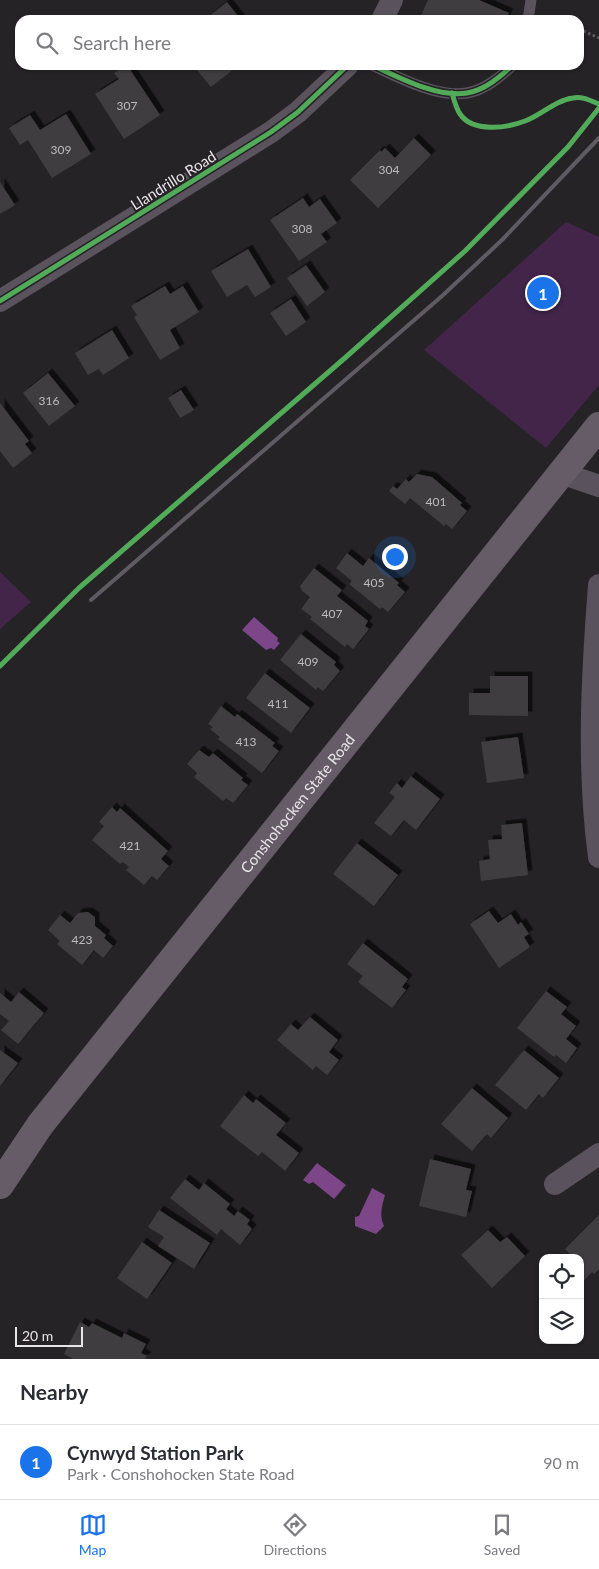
<!DOCTYPE html>
<meta charset="utf-8">
<style>
body{margin:0;font-family:Lato,sans-serif;background:#f7f7f7;color:#2b2b33}
.controls{position:absolute;right:15px;bottom:15px;display:grid;overflow:hidden;border-radius:10px;box-shadow:0 1px 4px #0004}
.controls button{width:45px;height:45px;display:grid;place-items:center;padding:0;border:0;border-bottom:1px solid #e1e1e2;background:#fff;color:#2b2b33;font:25px sans-serif}
.scale{position:absolute;left:15px;bottom:12px;width:68px;box-sizing:border-box;padding-left:5px;border:2px solid #e8e5e8;border-top:0;font-size:14px;line-height:18px;white-space:nowrap;color:#e8e5e8;-webkit-text-stroke:4px #262227;paint-order:stroke}
.you{position:absolute;left:394px;top:556px;width:18px;height:18px;margin:-12px;border:4px solid #fff;border-radius:50%;background:#1a73e8;box-shadow:0 0 0 8px #1a73e833}
.badge{display:grid;place-items:center;width:32px;height:32px;border-radius:50%;background:#1a73e8;color:#fff;font-size:16px;font-weight:700}
.pin{position:absolute;translate:-50% -50%;border:2px solid #fff;box-shadow:0 1px 5px #0006}
.list{margin:0;padding:0;list-style:none}
h2{display:flex;justify-content:space-between;align-items:center;height:65px;margin:0;padding:0 20px;font-size:21px}
h2 small{font-size:16px;font-weight:400;color:#7c7c81}
.list li{display:grid;grid-template-columns:32px 1fr auto;gap:15px;align-items:center;box-sizing:border-box;height:75px;padding:0 20px;border-top:1px solid #e1e1e2}
.list b{display:block;font-size:19px;white-space:nowrap}
.list p{margin:0;font-size:16px;white-space:nowrap;color:#7c7c81}
.list em{font-size:16px;font-style:normal;color:#7c7c81}
.icon{flex:none;width:28px;height:28px;fill:none;stroke:currentColor;stroke-width:2;stroke-linecap:round;stroke-linejoin:round}
.map{position:relative;flex:none;width:599px;height:1359px;overflow:hidden}
.search{position:absolute;background:#fff;box-shadow:0 1px 4px #0004;left:15px;right:15px;top:15px;height:55px;display:flex;align-items:center;gap:12px;box-sizing:border-box;padding:0 18px;border-radius:15px;color:#7c7c81;font-size:19px}
.sheet{height:140px;background:#fff}
nav{display:flex;justify-content:space-around;align-items:center;box-sizing:border-box;height:70px;border-top:1px solid #e1e1e2;background:#fff;font-size:14px;color:#7c7c81}
nav a{display:grid;justify-items:center;gap:2px}
nav .on{color:#1a73e8}
.map>svg:first-child{display:block}
.green{fill:#43254a}
.water{fill:#7c4689}
.building{fill:#3f3d3f;filter:url(#shadow)}
.lines{fill:none;stroke-linecap:round;stroke-linejoin:round}
.path{stroke:#5e5960;stroke-width:3;stroke-dasharray:2.5 2.5;stroke-linecap:butt}
.service{stroke:#5a525c;stroke-width:11}
.minor{stroke:#5a525c;stroke-width:22}
.secondary{stroke:#665c68;stroke-width:28}
.rail{stroke:#605b62;stroke-width:4}
.cycleway-casing{stroke:#262227;stroke-width:8}
.cycleway{stroke:#51ab58;stroke-width:5}
.labels{text-anchor:middle;dominant-baseline:central;stroke-width:4;stroke-linejoin:round;paint-order:stroke}
.number-label{font-size:12px;fill:#bebbbe}
.street-label{font-size:15px;fill:#e8e5e8;stroke:#262227}
</style>
<div class="map">
<svg width="599" height="1359" viewBox="0 0 599 1359">
<defs>
<filter id="shadow"><feDropShadow dx="4.5" dy="-4.5" stdDeviation="0" flood-color="#0009"/></filter>
</defs>
<rect width="100%" height="100%" fill="#252326"/>
<!-- green -->
<path class="green" d="M566,222L599,237V385L546,448L424,350Z
M0,572L31,602L0,629Z"/>
<!-- water -->
<path class="water" d="M254,617L278,638L277,641L280,643L274,650L271,648L266,650L242,630Z
M317,1163L346,1185L334,1199L313,1182L309,1184L303,1180Z
M372,1188L385,1195C382,1206 379,1215 384,1226L376,1234L355,1226V1217L359,1216Z"/>
<!-- building -->
<path class="building" d="M428,0H479L509,13L505,20H419Z
M227,2L241,20H210L208,17Z
M127,65L160,115L124,139L95,94L119,79L114,73Z
M193,65H239L211,87Z
M66,114L91,154L52,178L28,140L20,145L9,128L30,115L40,130Z
M414,138L431,155L378,208L350,180L380,150L381,152L385,148L395,158Z
M0,182L15,205L0,214Z
M303,198L309,207L320,199L337,223L321,234L327,242L299,261L270,220Z
M248,249L271,287L255,297L247,285L227,297L211,271Z
M306,265L325,292L307,306L287,278Z
M165,286L170,294L183,286L199,312L170,330L180,348L160,360L134,317L137,315L131,306Z
M291,299L306,322L286,336L270,313Z
M112,330L129,358L103,375L99,369L88,375L75,353Z
M48,373L75,406L49,426L23,393Z
M181,390L194,410L180,418L168,398Z
M0,403L29,441L25,444L32,453L13,468L0,451Z
M417,474L432,477L462,503L460,505L467,511L452,529L446,524L444,526L410,498L405,504L389,491L393,486L397,489L406,479L409,482Z
M347,553L363,566L369,558L399,583L397,585L405,592L388,612L382,607L380,609L349,584L352,581L336,568Z
M314,568L342,590L337,596L368,621L365,626L369,629L353,649L347,644L345,647L310,619L312,617L301,609L310,597L302,591L300,586Z
M301,634L336,662L334,665L340,671L323,691L318,687L316,690L280,660Z
M265,673L310,708L291,733L246,698Z
M490,676H528V716L469,715V693H490Z
M221,706L235,717L237,714L275,743L272,746L279,751L262,773L218,739L220,737L210,729L213,727L208,724Z
M518,737L524,778L487,783L481,742Z
M199,750L209,757L213,753L243,778L241,780L248,785L233,803L226,798L223,801L194,777L197,773L187,764Z
M411,776L440,799L416,830L404,820L391,836L374,823L395,797L389,793L397,783L402,788Z
M112,807L117,812L120,808L168,851L161,859L169,866L157,880L152,876L144,885L126,870L129,867L123,862L120,864L92,840L104,826L99,822Z
M522,823L528,875L481,881L479,861L490,859L488,840L502,839L501,825Z
M357,843L398,875L374,906L333,874Z
M489,911L498,923L511,914L518,925L521,922L529,934L524,937L530,947L499,968L470,924Z
M88,912L95,917V926L106,935L104,938L113,946L103,958L94,950L82,965L57,944L60,941L48,930L60,915L70,923L78,913Z
M363,943L408,979L402,987L406,990L392,1008L358,982L363,976L347,964Z
M546,991L567,1007L561,1014L576,1026L566,1039L577,1048L566,1063L556,1055L554,1057L517,1028Z
M19,992L44,1013L18,1044L1,1030L9,1021L0,1014V993L11,1002Z
M310,1017L338,1040L329,1052L339,1060L327,1075L316,1066L313,1070L277,1040L291,1024L298,1030Z
M0,1050L18,1063L0,1086Z
M524,1050L559,1078L543,1098L539,1094L526,1110L495,1085Z
M472,1088L508,1118L491,1138L487,1134L472,1151L441,1124Z
M244,1095L253,1103L256,1099L286,1123L276,1135L299,1153L285,1171L262,1152L258,1156L220,1126Z
M430,1159L471,1169L466,1190L472,1191L466,1217L419,1206Z
M185,1179L199,1190L204,1183L230,1204L226,1209L234,1216L238,1211L250,1220L247,1224L252,1229L240,1245L221,1229L217,1235L170,1198Z
M159,1210L210,1243L194,1269L158,1246L164,1237L148,1227Z
M599,1215V1269L594,1274L592,1272L580,1285V1258H574L565,1249Z
M488,1230L500,1242L507,1237L525,1256L492,1288L461,1255Z
M142,1242L172,1263L147,1299L117,1278Z
M80,1322L89,1327L92,1323L122,1338L124,1333L146,1344L141,1353L147,1356L145,1359H73L64,1354Z"/>
<g class="lines">
<!-- path -->
<path class="path" d="M548,18L558,20
M579,29L599,38"/>
<!-- service -->
<path class="service" d="M528,20L531,0
M372,65C398,77 437,98 467,93C485,90 500,77 513,65"/>
<!-- minor -->
<path class="minor" d="M382,20L392,0
M0,301L271,132L298,112L348,65
M561,473L599,486
M599,585C592,676 587,766 599,857
M555,1184L599,1154"/>
<!-- secondary -->
<path class="secondary" id="s1" d="M0,1185L40,1125L599,426"/>
<!-- rail -->
<path class="rail" d="M91,600L442,296L502,240L599,138"/>
<!-- cycleway casing -->
<g class="cycleway-casing">
<path id="cycleway" d="M372,65C398,77 437,98 467,93C485,90 500,77 513,65
M452,93C454,100 456,108 460,114C473,133 507,128 525,121C541,115 556,100 573,98C583,96 591,101 599,104
M0,301L271,132L298,112L348,65
M0,666L79,588L346,357L465,251L568,147L599,108"/>
</g>
<!-- cycleway -->
<use href="#cycleway" class="cycleway"/>
</g>
<g class="labels">
<!-- number labels -->
<g class="number-label">
<text x="127" y="105">307</text>
<text x="61" y="149">309</text>
<text x="389" y="169">304</text>
<text x="302" y="228">308</text>
<text x="49" y="400">316</text>
<text x="436" y="501">401</text>
<text x="374" y="582">405</text>
<text x="332" y="613">407</text>
<text x="308" y="661">409</text>
<text x="278" y="703">411</text>
<text x="246" y="741">413</text>
<text x="130" y="845">421</text>
<text x="82" y="939">423</text>
</g>
<!-- street labels -->
<g class="street-label">
<text transform="translate(173 180) rotate(-32)">Llandrillo Road</text>
<text stroke="none"><textPath href="#s1" startOffset="484">Conshohocken State Road</textPath></text>
</g>
</g>
</svg>
<div class="controls">
<button><svg class="icon" aria-label="locate" viewBox="0 0 24 24"><circle cx="12" cy="12" r="6"/><path d="M12 2v4M12 18v4M2 12h4M18 12h4"/></svg></button>
<button><svg class="icon" aria-label="layers" viewBox="0 0 24 24"><path d="M12 4l9 5-9 5-9-5zM3 14l9 5 9-5"/></svg></button>
</div>
<div class="scale">20 m</div>
<div class="you"></div>
<div class="pin badge" style="left:543px;top:293px">1</div>
<div class="search"><svg class="icon" aria-label="search" viewBox="0 0 24 24"><circle cx="10" cy="10" r="6"/><path d="M15 15l6 6"/></svg>Search here</div>
</div>
<section class="sheet">
<h2>Nearby<small></small></h2>
<ul class="list">
<li><span class="badge">1</span><div><b>Cynwyd Station Park</b><p>Park · Conshohocken State Road</p></div><em>90 m</em></li>
</ul>
</section>
<nav>
<a class="on"><svg class="icon" aria-label="map" viewBox="0 0 24 24"><path d="M3 6l6-2 6 2 6-2v14l-6 2-6-2-6 2zM9 4v14M15 6v14"/></svg>Map</a>
<a><svg class="icon" aria-label="directions" viewBox="0 0 24 24"><path d="M12 3l9 9-9 9-9-9zM9 14v-3h6M13 9l2 2-2 2"/></svg>Directions</a>
<a><svg class="icon" aria-label="saved" viewBox="0 0 24 24"><path d="M7 4h10v16l-5-4-5 4z"/></svg>Saved</a>
</nav>
